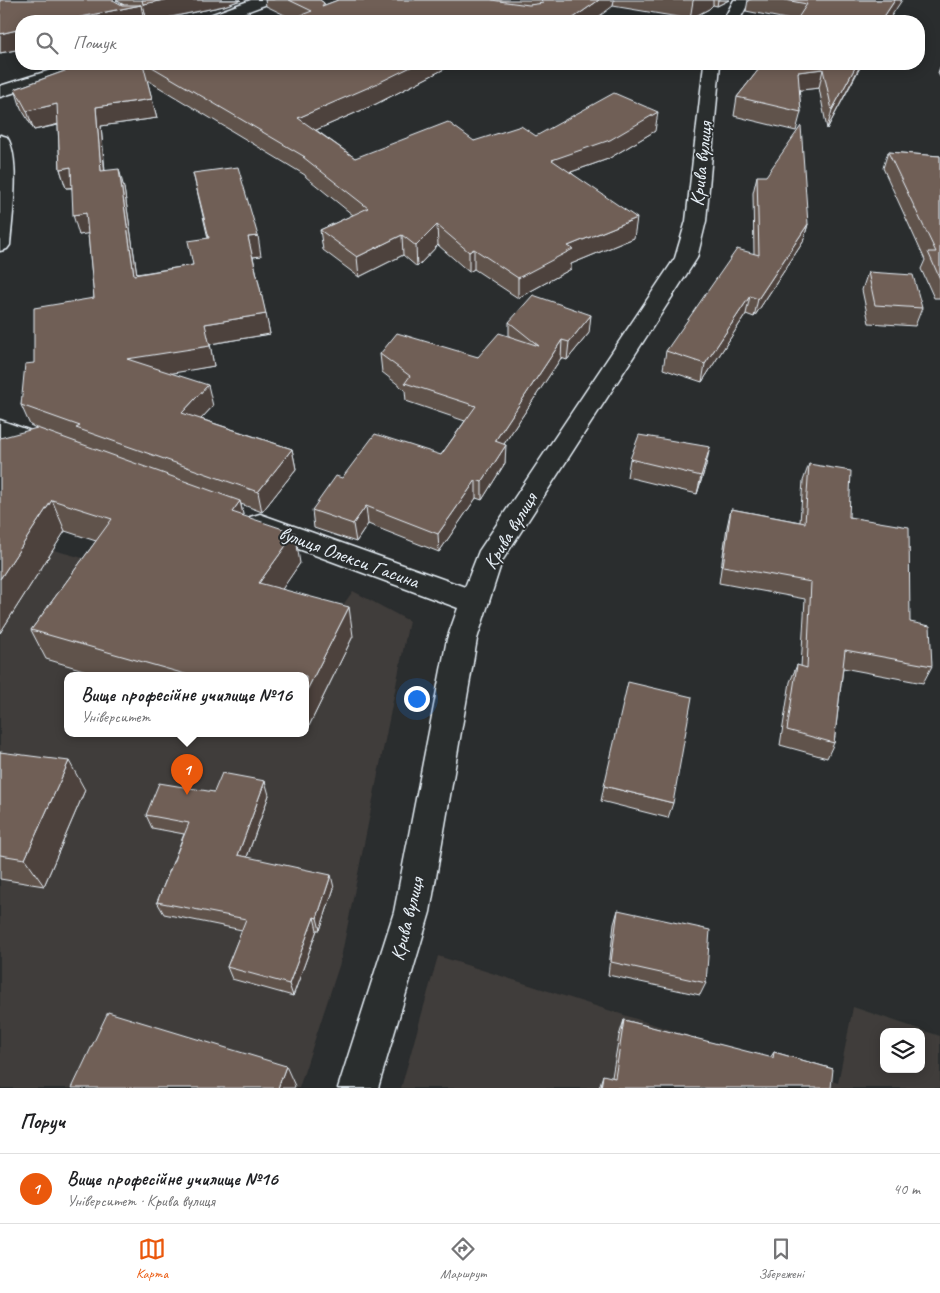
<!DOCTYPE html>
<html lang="uk">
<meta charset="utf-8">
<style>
body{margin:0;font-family:Caveat,sans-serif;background:#f6f6f6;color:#202124}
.controls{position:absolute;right:15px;bottom:15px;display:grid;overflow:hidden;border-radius:10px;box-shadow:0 2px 12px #0003}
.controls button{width:45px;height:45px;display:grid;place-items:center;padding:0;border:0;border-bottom:1px solid #e0e0e0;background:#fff;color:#202124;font:25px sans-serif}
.you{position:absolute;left:416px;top:698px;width:18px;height:18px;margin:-12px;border:4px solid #fff;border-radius:50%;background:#1a73e8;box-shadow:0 0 0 8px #1a73e833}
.badge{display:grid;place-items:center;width:32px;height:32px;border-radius:50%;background:#ea580c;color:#fff;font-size:16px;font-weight:700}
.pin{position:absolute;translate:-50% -41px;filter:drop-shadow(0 1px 2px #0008)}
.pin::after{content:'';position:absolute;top:26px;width:18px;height:15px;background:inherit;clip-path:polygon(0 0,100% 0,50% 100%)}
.popup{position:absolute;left:64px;top:672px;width:245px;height:65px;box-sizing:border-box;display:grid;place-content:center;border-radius:10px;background:#fff;filter:drop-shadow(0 1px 4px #0005);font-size:16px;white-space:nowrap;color:#757577}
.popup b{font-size:19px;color:#202124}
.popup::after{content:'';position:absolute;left:50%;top:100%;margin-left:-10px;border:10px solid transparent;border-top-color:#fff}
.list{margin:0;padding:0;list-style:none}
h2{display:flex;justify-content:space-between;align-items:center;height:65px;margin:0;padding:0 20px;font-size:21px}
h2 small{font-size:16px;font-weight:400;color:#757577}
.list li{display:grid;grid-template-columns:32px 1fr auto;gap:15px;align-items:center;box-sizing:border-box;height:70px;padding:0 20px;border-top:1px solid #e0e0e0}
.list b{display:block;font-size:19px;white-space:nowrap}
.list p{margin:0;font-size:16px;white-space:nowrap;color:#757577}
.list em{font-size:16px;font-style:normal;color:#757577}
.icon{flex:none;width:28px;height:28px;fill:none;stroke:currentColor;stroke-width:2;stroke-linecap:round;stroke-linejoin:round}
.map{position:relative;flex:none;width:940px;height:1088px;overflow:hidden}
.search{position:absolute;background:#fff;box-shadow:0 2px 12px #0003;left:15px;right:15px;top:15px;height:55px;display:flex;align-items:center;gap:12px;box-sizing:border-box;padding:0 18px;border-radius:20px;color:#757577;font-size:19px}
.sheet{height:135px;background:#fff}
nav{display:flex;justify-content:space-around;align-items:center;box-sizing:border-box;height:70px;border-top:1px solid #e0e0e0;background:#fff;font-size:14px;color:#757577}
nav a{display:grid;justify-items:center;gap:2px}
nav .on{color:#ea580c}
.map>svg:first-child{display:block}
.built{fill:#3f3c3a;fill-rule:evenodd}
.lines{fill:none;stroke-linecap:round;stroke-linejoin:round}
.minor-casing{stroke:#e8f1f8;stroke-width:3}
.major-casing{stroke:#e8f1f8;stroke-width:3}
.minor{fill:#2a2d2e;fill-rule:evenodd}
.major{fill:#2a2d2e;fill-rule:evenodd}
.wall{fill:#60524b;stroke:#e8f1f8}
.shaded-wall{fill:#4e423d;stroke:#e8f1f8}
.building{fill:#705f57;stroke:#e8f1f8}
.labels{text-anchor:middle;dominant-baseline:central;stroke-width:4;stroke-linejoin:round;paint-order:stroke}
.street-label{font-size:20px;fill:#e8f1f8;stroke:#2a2d2e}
</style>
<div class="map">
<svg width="940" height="1088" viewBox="0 0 940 1088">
<rect width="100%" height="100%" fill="#2a2d2e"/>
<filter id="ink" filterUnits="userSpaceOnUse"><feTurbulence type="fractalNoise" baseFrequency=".02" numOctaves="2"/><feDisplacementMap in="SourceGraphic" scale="10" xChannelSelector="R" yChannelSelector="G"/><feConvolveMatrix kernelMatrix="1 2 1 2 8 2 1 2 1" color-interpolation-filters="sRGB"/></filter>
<g filter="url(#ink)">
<!-- built -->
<path class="built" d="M50,549L328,626L353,591L409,621L340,963L299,1088H0V625ZM68,676H306V734H68Z
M438,956L838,1083L853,1007L940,1036V1088H401ZM884,1032H921V1069H884Z"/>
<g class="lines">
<!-- minor casing -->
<g class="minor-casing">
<path id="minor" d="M251,0H273L270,3L222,21H200L202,18Z
M734,0H750L739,21H723Z
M70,64H94L92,68L0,97V86Z
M704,64H720L706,221L697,258L502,561L477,639L430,912L378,1088H338L394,912L447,639L458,608L250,531L246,524L250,517L260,514L465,587L479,551L675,258L686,221Z
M0,420L59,441L63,447L59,453L50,456L0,438Z"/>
</g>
<!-- major casing -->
<g class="major-casing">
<path id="major" d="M0,135L7,137C21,158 12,219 10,245L7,249L0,251Z"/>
</g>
<!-- minor -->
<use href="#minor" class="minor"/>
<!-- major -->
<use href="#major" class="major"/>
</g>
<!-- wall -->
<path class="wall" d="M0,0L124,5L116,0H241L224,6L152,21H147L145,16L143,15L21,49L0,53Z
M265,0H320L324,3L325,5L338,0H729L717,6L713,5L709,9L690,19L613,6L293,19L266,6Z
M748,0H902L796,21L746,11Z
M84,64H454L376,104L316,130L355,158L474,141L536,136L655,131L608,159L571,172L634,238L571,264V269L518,298L474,269L469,272L438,245L417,267L403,255L359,277L323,250L320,230L353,215L306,177L305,175L147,80L157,118L101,126L105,171L124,188L137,274L193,265L208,238L193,173L261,256L253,257L270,334L210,344L214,366L170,373L213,406L201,419L292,449L296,469L262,512L241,504L243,516L300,563L282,589L353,636L306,732V676H104L46,659L31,630L96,541L65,531L0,633L36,428L30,425L21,405L34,363L94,298L88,233L79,235L72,188H66L60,169L58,125L34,130L21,108L15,89Z
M763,64H862L827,129L819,88L799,90L801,112L796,131L734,116L737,97Z
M940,67V77L938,73Z
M888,152L940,156V298H934L921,269L925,260L883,168Z
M757,176L808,224L803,242L754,317L746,314L702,382L663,369L666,351L754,254L753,193Z
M868,272L922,308L915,326L869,323L862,290Z
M509,322L589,333L567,360L561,358L504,444L505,463L482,500L476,498L439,552L368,524L356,542L314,528L312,510L342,478L441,455L465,421L406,401L405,390L382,372L380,354L478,357L509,336Z
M630,459L706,465L697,494L627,477Z
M809,464L849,517L910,622L932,666L923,683L843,668L834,743L827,758L780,745L790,682L797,665L801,667L805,599L719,583L727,527L731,509L800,522L803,481Z
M0,752L85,790L44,886L0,879Z
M604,786L673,803L668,818L601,801Z
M214,792L269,795L247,857L334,888L320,930H317L293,996L232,979L227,967L242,930L164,914L157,902L184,834L152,828L146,815Z
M618,910L706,983L700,995L608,975L614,924Z
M624,1020L770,1058L774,1052L833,1069L601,1088L612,1077L619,1036Z
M603,1075L601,1088H599Z"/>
<!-- shaded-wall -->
<path class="shaded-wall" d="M164,0H241L224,6L152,21H147L143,4Z
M599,0H614L613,6L593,21H569Z
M694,0H713V5L709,9L690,19L693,1Z
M718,0H729L717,6Z
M895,0H902L888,21H881Z
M141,5L144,21H61Z
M21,29V49L0,53V34Z
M417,64H454L376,104L300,137L298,118Z
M857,64H861L827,129L832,110Z
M823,69L819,88L793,91L798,72Z
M152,99L157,118L101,126L106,191L101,171L96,107Z
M57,104L63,123L34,130L27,111Z
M658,112L655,131L608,159L551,179L552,160Z
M71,167L77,187L66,188L60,169Z
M119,169L124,188L140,295L134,275Z
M86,213L92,233L79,235L73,215Z
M637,218L634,238L571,264V269L518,298V278L568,246Z
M808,224L803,242L754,317L758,299Z
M437,225L438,245L417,267L416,246Z
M402,235L403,255L359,277L357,257Z
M258,236L261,256L252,257L248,237Z
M474,249V269L469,272V252Z
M750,296L746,314L702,382L705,364Z
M266,314L270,334L210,344L214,366L133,380L127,359L205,324Z
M591,315L589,333L567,360L569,342Z
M562,340L561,358L494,459L495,441Z
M208,385L213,406L188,433L182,413Z
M506,445L505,463L482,500V482Z
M710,447L706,465L697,494L701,476Z
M292,449L296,469L262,512L258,492Z
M476,480V498L439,552L438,534Z
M52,500L65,531L0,633V579Z
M240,501L247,532L232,512Z
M366,506L368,524L356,542L353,524Z
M295,533L300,563L266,613L259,583Z
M349,607L353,636L306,732V692Z
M69,761L85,790L44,886L25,859Z
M265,781L269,795L243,868L238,855Z
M331,875L334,888L320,930L317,918Z
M314,917L317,930L293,996L289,984Z
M286,1066L295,1086L294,1088H278Z"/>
<!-- building -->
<path class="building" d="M0,0H113L122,5H141L61,21H21V29L0,34Z
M142,0H164L143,4Z
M289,0H320L324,3L322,6L338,0H491L529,5L544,3L541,0H599L569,21H286L312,11Z
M785,0H895L881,21H796L807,4Z
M84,64H143L152,99L96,107L101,171L119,169L134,275L193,265L188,241L209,238L193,173L238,167L258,236L248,237L266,314L205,324L210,346L127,359L208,385L182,413L292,449L258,492L76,428L80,426L21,405L25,364L34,363V308L94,298L86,213L73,215L71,167L60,169L57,104L27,111L15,89Z
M147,64H417L374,85L298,118L355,158L448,122L474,141L521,126L536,136L614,93L658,112L610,140L552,160L637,218L568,246L573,249L518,278L474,249L469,252L437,225L416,246L402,235L357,257L320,230L368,208L303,157H305Z
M763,64H857L832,110L823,69L798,72L801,112L737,97Z
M801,126L808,224L758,299L750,296L705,364L666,351L737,249L759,255L757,176H766Z
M888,152L940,156V279L928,252H936Z
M868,272L913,275L922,308L875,305Z
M533,295L591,315L569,342L562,340L495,441L506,445L482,482L476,480L438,534L366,506L353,524L312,510L336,476L342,478L375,434L441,455L476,406L405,383L410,376L380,354L397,333L478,357L499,333L539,346L509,322Z
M37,428L240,501L232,512L295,533L259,583L349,607L306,692V676H192L31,630L112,519L52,500L0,579V438Z
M639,435L710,447L701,476L630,459Z
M809,464L851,471L849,517L909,527L910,622L930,626L932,666L845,650L834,743L787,730L797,665L807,668L811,582L723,566L731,509L805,523Z
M628,682L692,697L673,803L604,786Z
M0,752L69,761L25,859L0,855Z
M222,773L265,781L238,855L331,875L317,918L314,917L289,984L227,967L246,919L157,902L189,823L146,815L159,783L214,792Z
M618,910L710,930L706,983L611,962Z
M108,1012L286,1066L278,1088H72Z
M624,1020L773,1058L774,1052L833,1069L831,1088H601L603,1075L615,1078Z"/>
</g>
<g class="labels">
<!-- street labels -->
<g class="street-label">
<text transform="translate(701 164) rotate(-84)">Крива вулиця</text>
<text transform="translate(510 531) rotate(-59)">Крива вулиця</text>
<text transform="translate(349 557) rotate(20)">вулиця Олекси Гасина</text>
<text transform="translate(407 919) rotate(-76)">Крива вулиця</text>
</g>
</g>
</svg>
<div class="controls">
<button><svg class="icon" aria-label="layers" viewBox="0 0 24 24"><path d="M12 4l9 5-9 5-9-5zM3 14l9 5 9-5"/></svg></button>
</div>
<div class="you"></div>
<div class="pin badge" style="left:187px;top:795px">1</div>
<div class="popup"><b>Вище професійне училище №16</b>Університет</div>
<div class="search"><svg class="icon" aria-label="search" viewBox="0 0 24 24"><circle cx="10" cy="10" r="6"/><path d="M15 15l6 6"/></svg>Пошук</div>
</div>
<section class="sheet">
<h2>Поруч<small></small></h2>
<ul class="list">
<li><span class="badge">1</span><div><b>Вище професійне училище №16</b><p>Університет · Крива вулиця</p></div><em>40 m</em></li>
</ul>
</section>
<nav>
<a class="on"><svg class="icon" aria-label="map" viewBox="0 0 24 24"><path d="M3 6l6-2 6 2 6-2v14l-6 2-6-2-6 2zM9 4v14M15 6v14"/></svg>Карта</a>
<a><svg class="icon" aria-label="directions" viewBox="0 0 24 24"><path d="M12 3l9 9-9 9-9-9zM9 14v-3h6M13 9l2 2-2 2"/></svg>Маршрут</a>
<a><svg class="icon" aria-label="saved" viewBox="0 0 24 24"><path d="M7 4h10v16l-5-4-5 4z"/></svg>Збережені</a>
</nav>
